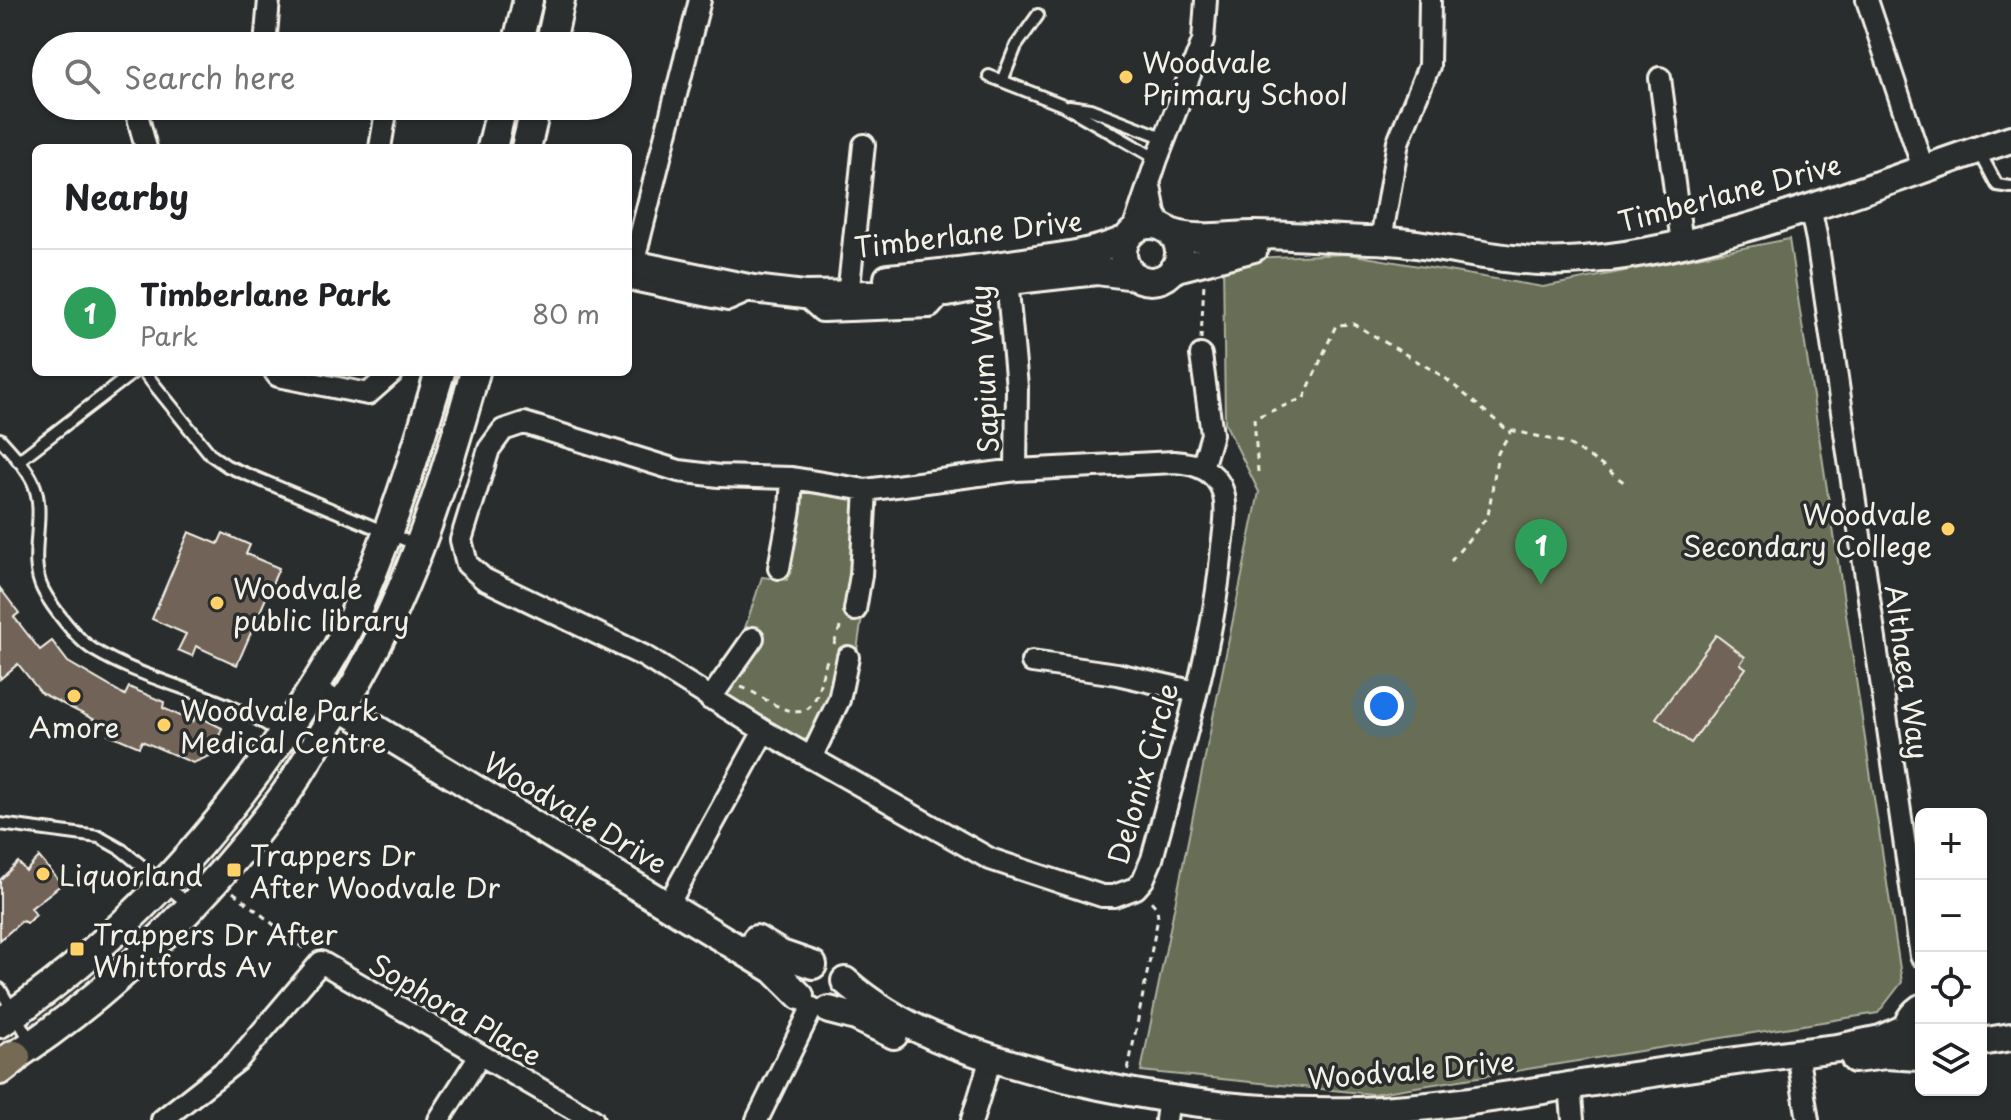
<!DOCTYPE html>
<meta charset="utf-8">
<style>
body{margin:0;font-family:"Playpen Sans",sans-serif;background:#f2f2f2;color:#202124}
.controls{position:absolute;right:24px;bottom:24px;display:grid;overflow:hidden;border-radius:12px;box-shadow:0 2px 6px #0004}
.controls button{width:72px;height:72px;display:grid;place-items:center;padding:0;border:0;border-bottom:2px solid #e0e0e0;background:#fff;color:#202124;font:40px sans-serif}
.you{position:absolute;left:1384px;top:706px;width:28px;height:28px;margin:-20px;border:6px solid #fff;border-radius:50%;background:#1a73e8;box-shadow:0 0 0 12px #1a73e833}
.badge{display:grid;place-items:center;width:52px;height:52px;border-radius:50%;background:#111827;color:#fff;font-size:26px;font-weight:700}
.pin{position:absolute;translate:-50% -66px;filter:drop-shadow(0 2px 4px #0008)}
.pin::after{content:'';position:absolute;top:42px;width:28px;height:24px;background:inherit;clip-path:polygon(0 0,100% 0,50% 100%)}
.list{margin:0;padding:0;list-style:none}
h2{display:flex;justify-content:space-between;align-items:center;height:104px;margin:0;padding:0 32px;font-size:34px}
h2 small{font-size:26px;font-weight:400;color:#757577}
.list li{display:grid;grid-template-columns:52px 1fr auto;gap:24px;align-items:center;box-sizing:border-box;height:128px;padding:0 32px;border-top:2px solid #e0e0e0}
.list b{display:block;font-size:30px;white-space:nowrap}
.list p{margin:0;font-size:26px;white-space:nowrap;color:#757577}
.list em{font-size:26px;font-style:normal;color:#757577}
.icon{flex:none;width:44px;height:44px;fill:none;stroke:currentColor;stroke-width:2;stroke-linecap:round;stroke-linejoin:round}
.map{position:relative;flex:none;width:2011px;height:1120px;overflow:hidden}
.search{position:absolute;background:#fff;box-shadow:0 2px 6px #0004;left:32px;top:32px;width:600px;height:88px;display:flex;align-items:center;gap:20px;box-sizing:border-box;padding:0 28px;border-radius:44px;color:#757577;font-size:30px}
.panel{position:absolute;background:#fff;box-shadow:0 2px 6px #0004;left:32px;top:144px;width:600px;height:232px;border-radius:12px}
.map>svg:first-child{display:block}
.green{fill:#676e54;stroke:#aeb09e;stroke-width:2}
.building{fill:#716458;stroke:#f4f1e8;stroke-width:2}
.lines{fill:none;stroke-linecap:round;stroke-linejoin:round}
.service-casing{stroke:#f4f1e8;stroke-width:16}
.minor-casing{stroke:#f4f1e8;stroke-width:26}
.tertiary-casing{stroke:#f4f1e8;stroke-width:32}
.secondary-casing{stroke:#f4f1e8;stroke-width:34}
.primary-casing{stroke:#f4f1e8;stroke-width:38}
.path{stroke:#f4f1e8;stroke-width:3;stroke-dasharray:6 6;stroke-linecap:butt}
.service{stroke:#2a2d2e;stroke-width:10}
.minor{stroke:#2a2d2e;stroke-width:20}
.tertiary{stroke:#2a2d2e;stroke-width:26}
.secondary{stroke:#2a2d2e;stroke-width:28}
.primary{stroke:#746b52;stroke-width:32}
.poi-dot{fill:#ffd166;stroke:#2a2d2e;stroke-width:3}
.labels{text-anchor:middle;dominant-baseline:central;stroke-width:7;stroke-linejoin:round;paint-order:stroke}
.poi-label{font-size:28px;fill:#f4f1e8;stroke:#2a2d2e;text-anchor:start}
.street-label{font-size:28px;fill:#f4f1e8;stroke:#2a2d2e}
</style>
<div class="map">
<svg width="2011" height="1120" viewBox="0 0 2011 1120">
<rect width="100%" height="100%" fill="#2a2d2e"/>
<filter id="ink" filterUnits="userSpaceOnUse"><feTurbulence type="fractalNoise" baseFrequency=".0125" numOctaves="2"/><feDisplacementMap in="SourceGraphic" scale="16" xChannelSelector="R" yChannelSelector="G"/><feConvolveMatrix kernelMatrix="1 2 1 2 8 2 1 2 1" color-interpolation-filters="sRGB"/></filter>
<g filter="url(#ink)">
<!-- green -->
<path class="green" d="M1789,239L1902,982L1878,1013L1372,1094L1141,1071L1259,492L1225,423L1223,259L1348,254L1543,287Z
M805,488L850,496L854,503L862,617L856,657L832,694L812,737L800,741L733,703L729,698L728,691L759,639L745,628L762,577L787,580L800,490Z"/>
<!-- building -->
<path class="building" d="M189,532L218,544L223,533L250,545L246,554L279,568L237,665L196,646L192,656L178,650L186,634L152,619Z
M0,588L19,613L14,617L40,650L52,641L68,662L125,695L129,687L164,702L163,708L193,722L196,715L222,728L212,755L193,763L142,741L139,747L108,734L111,728L41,693L18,664L0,679Z
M1716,635L1745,657L1740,664L1746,668L1691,743L1656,718Z
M39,857L62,884L31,908L36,915L27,923L22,921L0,940V880L18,862L26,871Z"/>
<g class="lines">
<!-- service casing -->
<g class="service-casing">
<path id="service" d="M989,76L1063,105L1157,159
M1002,81L1016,46L1038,15
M1069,106L1090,109L1165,138
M1979,151L1997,185L2011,187
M144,372L211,455L227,466L419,546
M0,439C11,451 26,467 33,482C48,516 26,557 43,590C52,607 77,640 94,650C150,684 229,695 282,735
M18,461L134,372
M0,824L99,837L122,850L190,905
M0,989L31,1042"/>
</g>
<!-- minor casing -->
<g class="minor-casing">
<path id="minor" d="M1867,0L1923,168
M265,46L269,0
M1660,78L1682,243
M135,106L146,148
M380,148L387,106
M1150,186L1155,213L1162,227
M1810,207L1817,240L1921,956
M1133,231L1157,159L1203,41L1206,0
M1381,240L1398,142L1429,66L1430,0
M633,264L700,0
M1006,269L1017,387L1016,470
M628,279L728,300L753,289
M804,295L822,311L930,307L939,297L947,293
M848,296L864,145
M1201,355L1212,434L1202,468
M275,372L278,376L368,394L393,372
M524,423L679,471L719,476L792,478L866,490L1016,470L1174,462C1195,463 1216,470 1223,492C1228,509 1224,530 1222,547C1213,653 1179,756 1152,859L1143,880L1136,888L1114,896H1102L990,859L764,731L644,656L484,579L467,564L461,540L489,449L503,430Z
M779,568L790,509L792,478
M855,610L861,575L866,490
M1032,662L1117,674L1196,692
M710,699L753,638
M811,758L839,700L848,657
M668,905L764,731
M1797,1053L1808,1120
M1570,1085L1573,1120
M162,1120L237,1061L321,962L593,1120
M439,1120L480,1055
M757,1120L812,1008
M972,1120L991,1058
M1166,1120L1169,1098"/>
</g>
<!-- tertiary casing -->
<g class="tertiary-casing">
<path id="tertiary" d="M1123 253a28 28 0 1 1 56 0a28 28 0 1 1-56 0Z
M1170,232C1198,242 1225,235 1254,235C1292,235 1331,239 1369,240C1435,241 1501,265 1568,261C1713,253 1873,184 2011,139
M628,263L753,289L804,295L947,293L1008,281L1097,271L1135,276
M1173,269L1254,248
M888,278C938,274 987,268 1036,260C1067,256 1097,252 1126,239
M312,690L774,970L800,996
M756,939L781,954L813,965
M845,981C900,1030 970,1053 1040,1072C1144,1099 1250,1114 1358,1111C1429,1109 1498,1097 1568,1086C1658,1072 1748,1058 1838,1048L1881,1039L1906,1028
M829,1010L856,1017L894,1035
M1981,1042L2011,1037
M1908,1044C1903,1029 1908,1017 1921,1008
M1855,1059L1886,1055L1919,1057"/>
</g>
<!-- secondary casing -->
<g class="secondary-casing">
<path id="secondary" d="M517,46L528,0
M550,46L560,0
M492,148L502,106
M526,148L536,106
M0,1023C117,944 215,838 292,721C312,691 332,660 348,628C387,545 414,459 440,372
M0,1066C109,997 203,903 281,800C299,776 313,749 329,723C339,708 351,694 359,678C412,583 446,476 475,372"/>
</g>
<!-- primary casing -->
<g class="primary-casing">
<path id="primary" d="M0,1068L14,1057"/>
</g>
<!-- path -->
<path class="path" d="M1201,339L1204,283
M1258,472L1254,418L1304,398L1336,325L1354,324L1444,377L1506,429L1567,443L1597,462L1625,483
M1451,561L1488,516L1498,453L1511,431
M834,644L842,622
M741,687C762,693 802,733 816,697C821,683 823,669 829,655
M233,892L308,952
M1128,1070L1158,918L1157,908L1149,899"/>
<!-- service -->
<use href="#service" class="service"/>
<!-- minor -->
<use href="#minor" class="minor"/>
<!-- tertiary -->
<use href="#tertiary" class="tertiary"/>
<!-- secondary -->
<use href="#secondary" class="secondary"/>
<!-- primary -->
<use href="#primary" class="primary"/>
</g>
</g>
<!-- markers -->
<g class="poi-dot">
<circle cx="1126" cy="77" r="8"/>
<circle cx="1948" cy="529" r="8"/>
<circle cx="217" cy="603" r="8"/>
<circle cx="74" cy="696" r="8"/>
<circle cx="164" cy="725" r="8"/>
<rect x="226" y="862" width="16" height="16" rx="4"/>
<circle cx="43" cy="874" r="8"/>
<rect x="69" y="941" width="16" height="16" rx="4"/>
</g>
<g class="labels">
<!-- poi labels -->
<g class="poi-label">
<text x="1142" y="61">Woodvale<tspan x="1142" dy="32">Primary School</tspan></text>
<text x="1932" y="513" text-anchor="end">Woodvale<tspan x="1932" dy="32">Secondary College</tspan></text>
<text x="233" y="587">Woodvale<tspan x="233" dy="32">public library</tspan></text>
<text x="180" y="709">Woodvale Park<tspan x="180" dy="32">Medical Centre</tspan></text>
<text x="74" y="726" text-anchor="middle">Amore</text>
<text x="250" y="854">Trappers Dr<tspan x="250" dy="32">After Woodvale Dr</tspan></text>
<text x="59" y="874">Liquorland</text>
<text x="93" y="933">Trappers Dr After<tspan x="93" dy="32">Whitfords Av</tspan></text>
</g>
<!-- street labels -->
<g class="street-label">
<text transform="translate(1729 192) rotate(-15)">Timberlane Drive</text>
<text transform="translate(968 233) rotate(-7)">Timberlane Drive</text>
<text transform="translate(983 369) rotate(-93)">Sapium Way</text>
<text transform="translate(1908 672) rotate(82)">Althaea Way</text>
<text transform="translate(1142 773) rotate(-74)">Delonix Circle</text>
<text transform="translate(576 812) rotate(31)">Woodvale Drive</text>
<text transform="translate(456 1009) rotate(30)">Sophora Place</text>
<text transform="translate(1411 1069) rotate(-5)">Woodvale Drive</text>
</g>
</g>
</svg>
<div class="controls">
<button>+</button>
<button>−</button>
<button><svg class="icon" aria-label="locate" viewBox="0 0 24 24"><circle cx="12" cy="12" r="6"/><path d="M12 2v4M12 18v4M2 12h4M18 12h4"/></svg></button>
<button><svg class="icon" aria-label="layers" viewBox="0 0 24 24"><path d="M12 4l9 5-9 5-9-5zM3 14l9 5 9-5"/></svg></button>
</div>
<div class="you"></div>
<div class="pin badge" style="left:1541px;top:585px;background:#2e9e5b">1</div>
<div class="search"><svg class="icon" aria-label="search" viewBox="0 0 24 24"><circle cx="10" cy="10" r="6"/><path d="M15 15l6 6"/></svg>Search here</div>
<section class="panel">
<h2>Nearby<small></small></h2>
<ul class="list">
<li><span class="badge" style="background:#2e9e5b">1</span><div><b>Timberlane Park</b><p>Park</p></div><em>80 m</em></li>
</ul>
</section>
</div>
